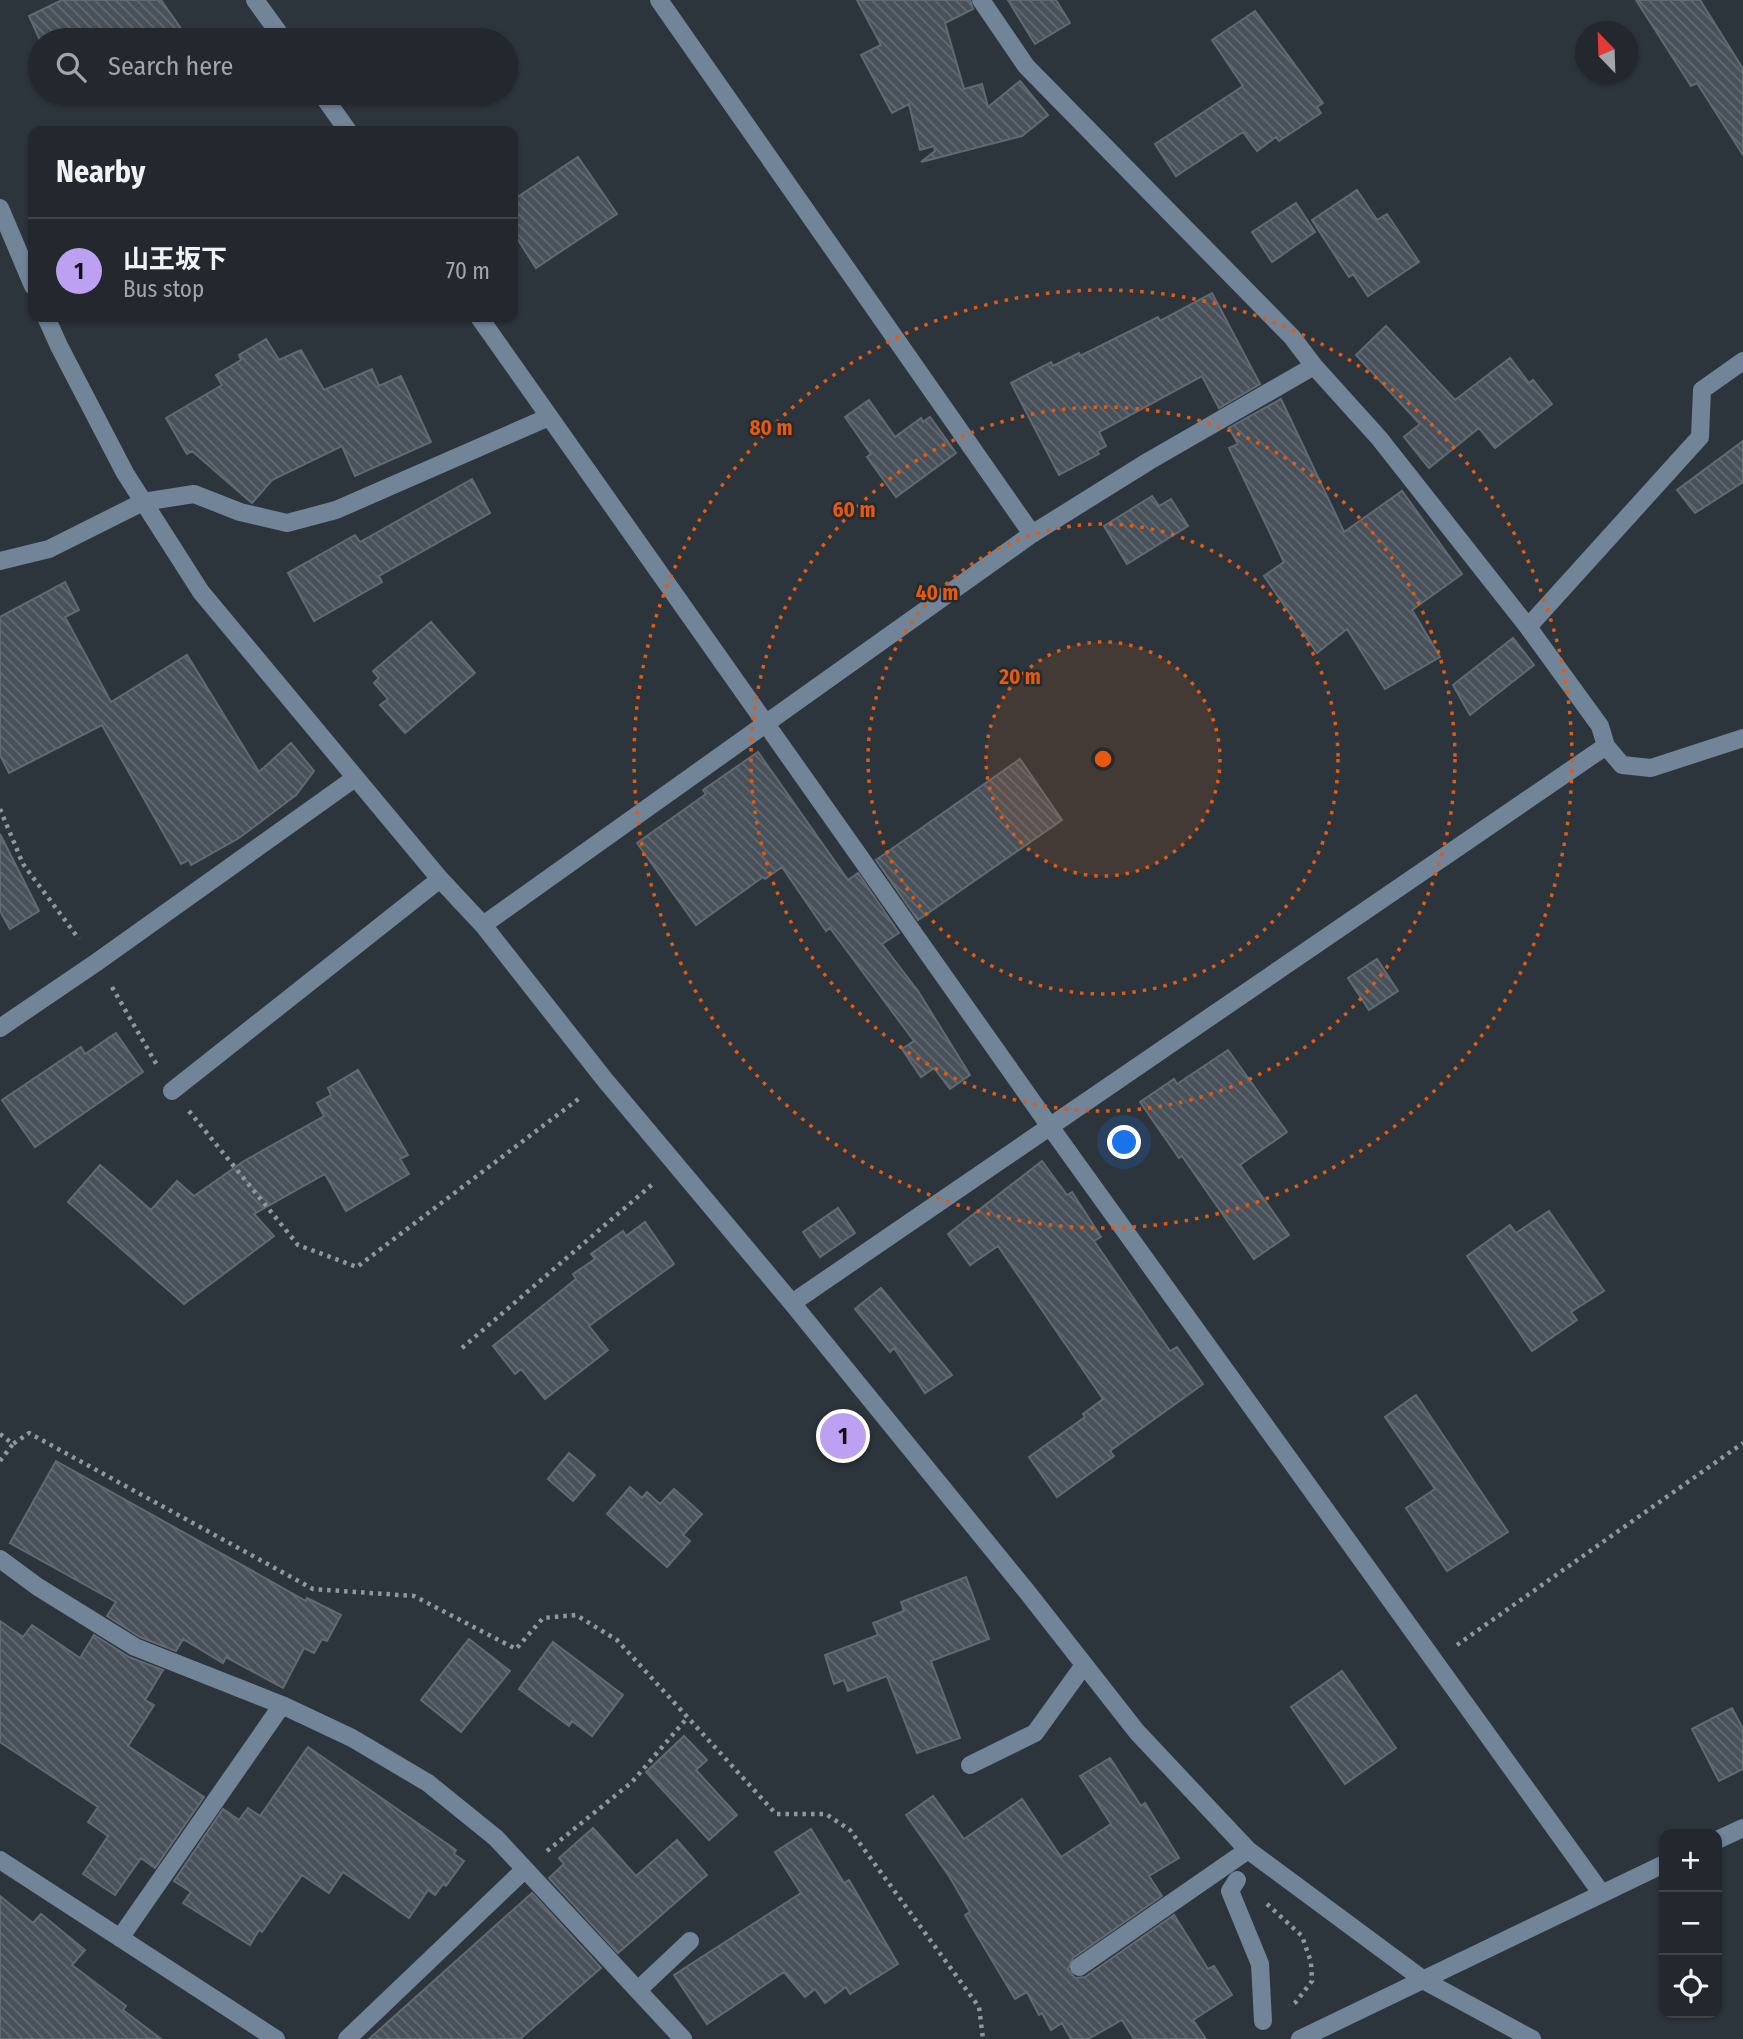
<!DOCTYPE html>
<meta charset="utf-8">
<style>
body{margin:0;font-family:"Fira Sans Condensed","Noto Sans JP",sans-serif;background:#2e3439;color:#f1f3f6}
.controls{position:absolute;right:21px;bottom:21px;display:grid;overflow:hidden;border-radius:14px;box-shadow:0 2px 5px #0004}
.controls button{width:63px;height:63px;display:grid;place-items:center;padding:0;border:0;border-bottom:2px solid #3f4449;background:#22282d;color:#f1f3f6;font:35px sans-serif}
.compass{position:absolute;left:1575px;top:21px;width:63px;height:63px;border-radius:50%;background:#22282d;box-shadow:0 2px 5px #0004;rotate:337deg}
.you{position:absolute;left:1125px;top:1143px;width:24px;height:24px;margin:-18px;border:5px solid #fff;border-radius:50%;background:#1a73e8;box-shadow:0 0 0 10px #1a73e833}
.badge{display:grid;place-items:center;width:46px;height:46px;border-radius:50%;background:#bca0f2;color:#111;font-size:23px;font-weight:700}
.pin{position:absolute;translate:-50% -50%;border:4px solid #fff;box-shadow:0 2px 7px #0006}
.list{margin:0;padding:0;list-style:none}
h2{display:flex;justify-content:space-between;align-items:center;height:91px;margin:0;padding:0 28px;font-size:30px}
h2 small{font-size:23px;font-weight:400;color:#a2a6aa}
.list li{display:grid;grid-template-columns:46px 1fr auto;gap:21px;align-items:center;box-sizing:border-box;height:105px;padding:0 28px;border-top:2px solid #3f4449}
.list b{display:block;font-size:26px;white-space:nowrap}
.list p{margin:0;font-size:23px;white-space:nowrap;color:#a2a6aa}
.list em{font-size:23px;font-style:normal;color:#a2a6aa}
.icon{flex:none;width:38px;height:38px;fill:none;stroke:currentColor;stroke-width:2;stroke-linecap:round;stroke-linejoin:round}
.map{position:relative;flex:none;width:1743px;height:2039px;overflow:hidden}
.search{position:absolute;background:#22282d;box-shadow:0 2px 5px #0004;left:28px;top:28px;width:490px;height:77px;display:flex;align-items:center;gap:18px;box-sizing:border-box;padding:0 24px;border-radius:38px;color:#a2a6aa;font-size:26px}
.panel{position:absolute;background:#22282d;box-shadow:0 2px 5px #0004;left:28px;top:126px;width:490px;height:196px;border-radius:14px}
.map>svg:first-child{display:block}
.building{fill:url(#building-back-hatch);stroke:#616972;stroke-width:2}
.lines{fill:none;stroke-linecap:round;stroke-linejoin:round}
.path{stroke:#91979d;stroke-width:4.5;stroke-dasharray:3.5 5;stroke-linecap:butt}
.minor{stroke:#718498;stroke-width:18}
.ring{fill:none;stroke:#e8590c;stroke-width:3.5;stroke-dasharray:3.5 7}
.centre{fill:#e8590c;stroke:#232a32;stroke-width:3.5}
.ring-label{font-size:21px;text-anchor:middle;font-weight:bold;fill:#e8590c;stroke:#232a32;stroke-width:5;stroke-linejoin:round;paint-order:stroke}
</style>
<div class="map">
<svg width="1743" height="2039" viewBox="0 0 1743 2039">
<defs>
<pattern id="building-back-hatch" width="6" height="6" patternUnits="userSpaceOnUse" patternTransform="scale(1.75)"><rect width="6" height="6" fill="#485059"/><path d="M-1 5l2 2M0 0l6 6M5-1l2 2" fill="none" stroke="#636a72"/></pattern>
</defs>
<rect width="100%" height="100%" fill="#2d353c"/>
<!-- building -->
<path class="building" d="M62,0H161L189,40H40L29,16Z
M857,0H970L973,9L945,23L964,89L982,84L988,107L1020,81L1048,115L1022,136L921,162L935,151L934,146L920,150L909,104L892,113L861,55L881,45Z
M1008,0H1056L1070,23L1035,44Z
M1636,0H1700L1743,69V155L1697,83L1691,86Z
M1255,11L1323,103L1317,107L1321,113L1279,141L1276,137L1257,151L1243,132L1176,176L1155,144L1243,86L1212,40Z
M578,157L617,214L536,268L513,232V200Z
M1357,190L1377,220L1387,214L1419,262L1368,296L1353,274L1349,277L1312,220Z
M1296,203L1315,232L1272,262L1252,232Z
M1212,293L1260,384L1219,408L1202,376L1099,432L1106,446L1097,451L1099,454L1059,475L1011,383L1051,362L1053,366L1079,353L1080,356L1158,317L1160,321Z
M1386,326L1455,400L1510,358L1529,383L1533,380L1552,404L1495,448L1479,428L1429,468L1404,437L1420,424L1356,355Z
M266,339L279,360L301,350L324,390L372,369L379,386L401,376L431,442L355,476L342,446L272,480L252,503L192,451L187,454L166,418L222,385L216,375L241,360L239,355Z
M1281,399L1344,532L1402,491L1462,574L1412,610L1440,657L1385,689L1347,629L1317,653L1264,576L1284,562L1229,448L1238,444L1229,428Z
M869,400L895,437L921,418L923,422L930,417L956,453L896,497L867,457L871,454L845,417Z
M1743,441V482L1695,513L1677,490Z
M472,479L490,513L379,576L382,582L314,621L288,573L355,535L360,542Z
M1152,496L1159,506L1171,499L1188,526L1127,564L1104,526Z
M65,582L79,610L65,617L111,702L187,655L259,772L291,743L314,771L296,795L239,838L191,865L189,860L181,864L102,725L9,773L0,755V617Z
M431,622L475,673L405,733L380,705L388,699L374,683L379,678L373,671Z
M1513,638L1534,665L1470,715L1453,685Z
M758,752L848,880L858,873L899,933L882,944L918,991L970,1075L950,1089L934,1068L921,1077L902,1049L914,1041L830,928L826,931L782,867L765,879L763,877L696,925L637,843L706,794L703,790Z
M1020,759L1062,820L918,920L876,860Z
M0,834L39,911L10,929L0,911Z
M1377,959L1398,991L1369,1010L1348,978Z
M116,1033L143,1072L35,1147L2,1100L81,1047L85,1054Z
M1228,1050L1287,1132L1240,1165L1289,1235L1254,1259L1182,1156L1179,1158L1140,1102L1174,1079L1177,1084Z
M358,1070L408,1155L400,1159L409,1174L346,1211L325,1174L254,1214L274,1236L184,1304L68,1202L100,1165L151,1210L177,1181L194,1196L244,1161L324,1116L317,1103L331,1095L328,1088Z
M1042,1161L1067,1195L1072,1192L1101,1237L1094,1241L1170,1351L1177,1347L1203,1384L1110,1451L1114,1456L1057,1497L1029,1457L1085,1417L1083,1414L1103,1399L998,1246L970,1265L948,1234Z
M838,1208L855,1233L820,1257L803,1232Z
M1549,1211L1604,1291L1571,1312L1577,1320L1532,1351L1467,1256L1510,1225L1516,1233Z
M645,1222L674,1264L589,1326L608,1350L545,1399L521,1369L515,1374L493,1346L576,1279L573,1274L595,1259L591,1254L623,1231L626,1236Z
M881,1288L952,1375L925,1393L894,1348L890,1352L855,1309Z
M1416,1395L1508,1532L1447,1571L1406,1508L1435,1489L1385,1417Z
M569,1453L595,1475L573,1501L548,1479Z
M56,1461L306,1601L307,1598L341,1615L327,1641L322,1639L314,1653L304,1648L283,1688L226,1657L223,1663L183,1639L176,1651L140,1637L107,1616L116,1602L10,1543Z
M630,1487L642,1498L647,1492L660,1504L674,1489L702,1514L683,1535L690,1541L667,1567L607,1514Z
M966,1577L989,1639L931,1661L960,1738L917,1753L887,1676L848,1691L844,1680L834,1684L825,1655L878,1635L873,1623L904,1611L901,1602Z
M0,1621L23,1637L32,1625L80,1658L94,1635L129,1657L163,1670L145,1700L154,1705L128,1746L204,1797L155,1868L141,1858L115,1895L83,1874L108,1836L88,1822L98,1807L0,1742Z
M469,1639L510,1671L461,1732L421,1700Z
M553,1642L623,1695L592,1736L572,1721L569,1726L519,1689Z
M1342,1671L1396,1748L1345,1784L1291,1707Z
M1732,1708L1743,1729V1769L1719,1781L1692,1729Z
M684,1736L707,1760L696,1770L737,1815L709,1840L646,1772Z
M308,1747L456,1850L454,1854L464,1861L446,1886L443,1884L435,1895L428,1890L409,1918L343,1872L329,1893L302,1875L262,1932L259,1930L250,1945L183,1903L191,1892L174,1881L223,1809L239,1820L248,1808L260,1816Z
M1110,1758L1141,1806L1145,1803L1179,1858L1149,1876L1162,1896L1073,1958L1068,1969L1075,1978L1085,1977L1174,1915L1208,1969L1214,1966L1232,1995L1193,2020L1206,2039H1134L1122,2020L1088,2039H1071L1062,2023L1051,2030L1042,2013L1039,2015L1027,1992L1015,1999L965,1915L970,1912L949,1876L906,1815L933,1796L964,1839L1022,1799L1061,1857L1111,1824L1080,1776Z
M593,1828L636,1876L677,1840L707,1875L618,1953L549,1878L564,1864L559,1858Z
M811,1829L844,1883L849,1880L898,1964L850,1994L846,1987L825,2003L815,1989L805,1997L784,1972L707,2024L674,1975L801,1893L775,1852Z
M532,1893L601,1968L520,2039H369Z
M0,1896L33,1923L41,1914L85,1950L72,1965L126,2006L123,2010L161,2039H0Z"/>
<g class="lines">
<!-- path -->
<path class="path" d="M0,809L23,864L79,939
M112,987L158,1067
M189,1111L298,1245L357,1267L581,1097
M462,1348L655,1182
M0,1434L13,1444L29,1433L313,1589L414,1596L516,1649L543,1618L576,1615L617,1640L776,1814H826L850,1830L979,2007L983,2039
M0,1461L13,1444
M1457,1645L1743,1443
M547,1851L632,1782L688,1717
M1267,1904L1302,1936L1311,1962L1312,1981L1296,2002L1290,2006"/>
<!-- minor -->
<path class="minor" d="M255,0L284,40
M659,0L1032,534
M981,0L1026,66L1292,337L1314,366L1379,438L1528,627L1600,726L1606,746
M321,93L348,131
M0,208L33,286
M46,317L59,346L125,473L201,592L440,879L483,925L605,1080L792,1303L1028,1593L1137,1732L1248,1850L1425,1981L1532,2039
M479,317L1051,1128L1602,1894
M0,561L49,549L143,502L194,494L240,512L287,523L336,510L549,417
M1528,627L1700,437L1702,390L1743,361
M483,925L1032,534L1149,461L1314,366
M0,1028L97,962L355,778
M172,1091L440,879
M792,1303L1606,746L1622,765L1651,768L1743,738
M0,1559L38,1587L135,1647L282,1705L352,1738L428,1783L496,1838L683,2039
M970,1765L1035,1733L1084,1665
M1717,1840L1743,1828
M0,1860L276,2039
M1237,1880L1230,1891L1260,1964L1263,2021
M120,1938L282,1705
M1079,1967L1248,1850
M638,1990L690,1941
M347,2039L524,1870
M1300,2039L1664,1864"/>
</g>
<!-- distance rings -->
<circle cx="1103" cy="759" r="117" fill="#e8590c" fill-opacity=".12"/>
<g class="ring">
<circle cx="1103" cy="759" r="117"/>
<circle cx="1103" cy="759" r="235"/>
<circle cx="1103" cy="759" r="352"/>
<circle cx="1103" cy="759" r="469"/>
</g>
<circle cx="1103" cy="759" r="10" class="centre"/>
<g class="ring-label">
<text x="771" y="435">80 m</text>
<text x="854" y="517">60 m</text>
<text x="937" y="600">40 m</text>
<text x="1020" y="684">20 m</text>
</g>
</svg>
<div class="controls">
<button>+</button>
<button>−</button>
<button><svg class="icon" aria-label="locate" viewBox="0 0 24 24"><circle cx="12" cy="12" r="6"/><path d="M12 2v4M12 18v4M2 12h4M18 12h4"/></svg></button>
</div>
<svg class="compass" viewBox="-18 -18 36 36"><path d="M0-13l5 13h-10z" fill="#e53935"/><path d="M0 13l5-13h-10z" fill="#a2a6aa"/></svg>
<div class="you"></div>
<div class="pin badge" style="left:843px;top:1436px">1</div>
<div class="search"><svg class="icon" aria-label="search" viewBox="0 0 24 24"><circle cx="10" cy="10" r="6"/><path d="M15 15l6 6"/></svg>Search here</div>
<section class="panel">
<h2>Nearby<small></small></h2>
<ul class="list">
<li><span class="badge">1</span><div><b>山王坂下</b><p>Bus stop</p></div><em>70 m</em></li>
</ul>
</section>
</div>
